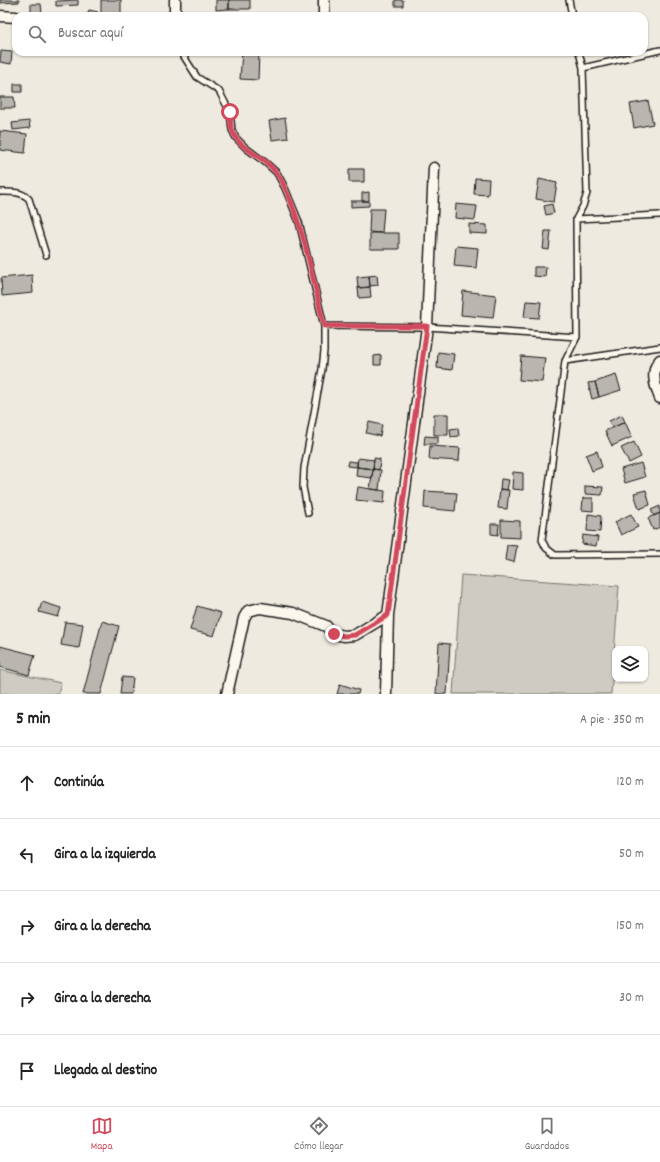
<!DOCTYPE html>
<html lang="es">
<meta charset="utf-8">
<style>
body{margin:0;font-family:Dekko,sans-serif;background:#f6f6f6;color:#222}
.controls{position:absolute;right:12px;bottom:12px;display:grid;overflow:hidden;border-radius:8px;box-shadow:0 1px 3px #0004}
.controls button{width:36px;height:36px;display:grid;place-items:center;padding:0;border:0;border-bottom:1px solid #e0e0e0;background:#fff;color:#222;font:20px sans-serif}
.stop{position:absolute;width:12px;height:12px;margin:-9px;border:3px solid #d1495b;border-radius:50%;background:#fff}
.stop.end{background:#d1495b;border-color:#fff;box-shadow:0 1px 4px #0008}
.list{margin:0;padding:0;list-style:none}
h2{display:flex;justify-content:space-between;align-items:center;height:52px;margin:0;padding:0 16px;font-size:17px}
h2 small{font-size:13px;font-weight:400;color:#767676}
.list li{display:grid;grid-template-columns:26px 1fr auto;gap:12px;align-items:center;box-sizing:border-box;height:72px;padding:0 16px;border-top:1px solid #e0e0e0}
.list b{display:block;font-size:15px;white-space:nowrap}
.list em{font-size:13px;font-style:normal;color:#767676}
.icon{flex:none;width:22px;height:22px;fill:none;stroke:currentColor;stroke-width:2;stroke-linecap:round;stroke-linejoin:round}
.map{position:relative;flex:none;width:660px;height:694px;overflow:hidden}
.search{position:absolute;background:#fff;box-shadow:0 1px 3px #0004;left:12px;right:12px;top:12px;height:44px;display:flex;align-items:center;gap:10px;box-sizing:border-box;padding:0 14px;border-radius:12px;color:#767676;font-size:15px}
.sheet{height:412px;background:#fff}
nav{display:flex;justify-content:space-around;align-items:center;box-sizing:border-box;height:56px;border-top:1px solid #e0e0e0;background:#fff;font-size:11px;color:#767676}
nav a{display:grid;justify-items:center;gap:2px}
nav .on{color:#d1495b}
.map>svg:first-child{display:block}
.green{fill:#ceccc2;stroke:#75746f}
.building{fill:#b9b6af;stroke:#1c1c1c}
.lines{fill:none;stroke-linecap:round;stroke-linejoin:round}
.service-casing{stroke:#1c1c1c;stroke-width:8}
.minor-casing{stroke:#1c1c1c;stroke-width:13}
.service{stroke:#fbf7ec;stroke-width:5}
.minor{stroke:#fbf7ec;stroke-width:10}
.route{stroke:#d1495b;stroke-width:5}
</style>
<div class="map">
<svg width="660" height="694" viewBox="0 0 660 694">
<rect width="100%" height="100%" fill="#eeeadf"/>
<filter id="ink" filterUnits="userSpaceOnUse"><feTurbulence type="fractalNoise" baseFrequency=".025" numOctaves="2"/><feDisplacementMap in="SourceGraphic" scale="8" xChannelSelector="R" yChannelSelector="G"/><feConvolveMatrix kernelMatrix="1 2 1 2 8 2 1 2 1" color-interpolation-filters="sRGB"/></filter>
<g filter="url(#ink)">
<!-- green -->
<path class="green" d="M461,575L619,586L611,694H453Z
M0,670L61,683L58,694H0Z"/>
<!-- building -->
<path class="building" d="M0,0H19V2L0,3Z
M78,0V5L56,6V1Z
M101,0H121V14H101Z
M216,0H229V9L216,10Z
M229,0H250V9H229Z
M395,0H403V6H395Z
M31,4H41L42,13H31Z
M89,10L98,12L97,16H87Z
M1,51L12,52L11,64L0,62Z
M242,52L259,53L258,80L240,79Z
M14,84H22V92H14Z
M0,97H14L15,108H0Z
M648,101L653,124L634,128L630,104Z
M285,118L288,138L272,140L269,121Z
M29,121L30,128L13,130L12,123Z
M0,131L27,134L25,153L0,150Z
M349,169H364V182H349Z
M475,178L489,179L488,195L474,194Z
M539,179L557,183L554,202L536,199Z
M369,192V201H362V193Z
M351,201H369V206L351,207Z
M456,204L477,206L475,220L455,218Z
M552,204L554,213L546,215L544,206Z
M370,209H384L382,233L369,232Z
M469,224L487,225V234L469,233Z
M545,231H551L549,250L543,249Z
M370,233H399V249H370Z
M456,246L478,248L476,268L454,266Z
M534,267H546L545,277L534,276Z
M32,275L33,293L2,296L1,278Z
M377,275L378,285L370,286L369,276Z
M369,276L370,287L358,288L357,277Z
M370,287L371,297L359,298L358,288Z
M463,291L496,295L493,318L461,315Z
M526,301L541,302L539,318L524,317Z
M438,352L454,354L452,370L437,368Z
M381,355V365H374V356Z
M521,356L545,358L542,382L519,380Z
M616,375L621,390L599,397L595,382Z
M595,382L599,397L592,399L588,383Z
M434,414H448V435H434Z
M622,415L625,422L612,428L609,421Z
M369,422L382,425L380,436L366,433Z
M625,422L632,437L612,446L605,431Z
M458,428L459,436L451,437L450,429Z
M425,436L438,437V444H424Z
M634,442L641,457L629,463L621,448Z
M430,446L460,448L459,461L429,459Z
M597,451L602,467L592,471L586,455Z
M358,458L374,460L373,469L357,467Z
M374,458L380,459L379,470L373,469Z
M348,461L357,462V467L347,466Z
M641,463L645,477L625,483L621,469Z
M357,467L373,469L372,478L356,476Z
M373,469L381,470L379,490L370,489Z
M513,472L523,473V490L512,489Z
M501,479L509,480L507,490L500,489Z
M585,486L603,487L602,495L585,494Z
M358,487L385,491L384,503L356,500Z
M500,489L509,490L507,509L498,508Z
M646,490L650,505L639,509L634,493Z
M425,491L457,493L455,511L424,508Z
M583,498H593V511L582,510Z
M660,506V513L654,516L651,510Z
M660,513V527L653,530L648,518Z
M588,514L601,516L600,532L587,531Z
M631,514L638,527L621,535L615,522Z
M501,520L520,521V538L501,537Z
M491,524H499L498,535L491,534Z
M583,535L598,537L596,546L582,544Z
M507,545L517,546L514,562L505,560Z
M42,602L61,608L58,617L39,612Z
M197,606L221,613L214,636L190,630Z
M102,621L119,626L101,694H83Z
M65,622L83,624L79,648L61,645Z
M439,643L450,644L447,694H436Z
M0,646L35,655L29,675L0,667Z
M122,677L133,678L131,694H120Z
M340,684L359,690L358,694H337Z"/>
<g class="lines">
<!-- service casing -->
<g class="service-casing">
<path id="service" d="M569,0L572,16
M181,52L197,77L219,91L230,112L232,130L236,138L246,148L266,163L277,173L285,188L299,222L324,326V351L322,369L304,468L303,487L308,513
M579,52L583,68L587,193L583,206L576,219L577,337L565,361L542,540L546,548L555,555L660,554
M583,68L660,50
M0,192C10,192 21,191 29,199L46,255
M576,219L660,215
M324,326L427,327L577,337
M565,361L660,347"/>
</g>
<!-- minor casing -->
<g class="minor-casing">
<path id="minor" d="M175,0V16
M324,0V16
M0,16L16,17
M660,360C650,371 655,386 660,398
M227,694L244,618L248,611L260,608L293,613L326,626L334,634L344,636L355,635L388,615
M386,694L388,615L427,327L434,168"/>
</g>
<!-- service -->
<use href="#service" class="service"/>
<!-- minor -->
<use href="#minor" class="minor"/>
</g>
</g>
<g class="lines" filter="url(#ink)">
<!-- route -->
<path class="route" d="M230,112C231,118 230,125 232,130C238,147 255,153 267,163C275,170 281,178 285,188C305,231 313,280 324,326H427L388,615L355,635L344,636L334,634"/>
</g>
</svg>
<div class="controls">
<button><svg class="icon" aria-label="layers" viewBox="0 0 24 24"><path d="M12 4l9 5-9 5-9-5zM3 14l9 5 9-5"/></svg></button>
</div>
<div class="stop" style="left:230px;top:112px"></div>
<div class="stop end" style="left:334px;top:634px"></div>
<div class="search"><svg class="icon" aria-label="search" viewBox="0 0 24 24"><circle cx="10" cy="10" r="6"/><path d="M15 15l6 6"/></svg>Buscar aquí</div>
</div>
<section class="sheet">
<h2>5 min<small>A pie · 350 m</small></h2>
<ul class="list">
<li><svg class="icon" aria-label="ahead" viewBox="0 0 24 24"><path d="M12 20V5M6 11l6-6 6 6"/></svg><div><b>Continúa</b></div><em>120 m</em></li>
<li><svg class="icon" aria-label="left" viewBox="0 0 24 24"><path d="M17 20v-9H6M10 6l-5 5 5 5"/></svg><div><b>Gira a la izquierda</b></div><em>50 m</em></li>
<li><svg class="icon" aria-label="right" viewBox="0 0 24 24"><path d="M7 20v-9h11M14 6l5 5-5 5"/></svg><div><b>Gira a la derecha</b></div><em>150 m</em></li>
<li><svg class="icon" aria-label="right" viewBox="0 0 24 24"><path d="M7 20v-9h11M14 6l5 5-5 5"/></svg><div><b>Gira a la derecha</b></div><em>30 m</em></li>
<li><svg class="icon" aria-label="arrive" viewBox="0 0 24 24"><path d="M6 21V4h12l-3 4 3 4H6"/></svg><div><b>Llegada al destino</b></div></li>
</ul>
</section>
<nav>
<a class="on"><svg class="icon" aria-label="map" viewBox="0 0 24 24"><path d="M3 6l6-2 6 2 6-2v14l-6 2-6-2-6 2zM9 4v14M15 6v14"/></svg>Mapa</a>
<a><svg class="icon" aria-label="directions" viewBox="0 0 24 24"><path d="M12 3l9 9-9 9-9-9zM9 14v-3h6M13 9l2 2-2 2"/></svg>Cómo llegar</a>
<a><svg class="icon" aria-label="saved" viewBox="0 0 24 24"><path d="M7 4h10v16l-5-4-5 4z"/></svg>Guardados</a>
</nav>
